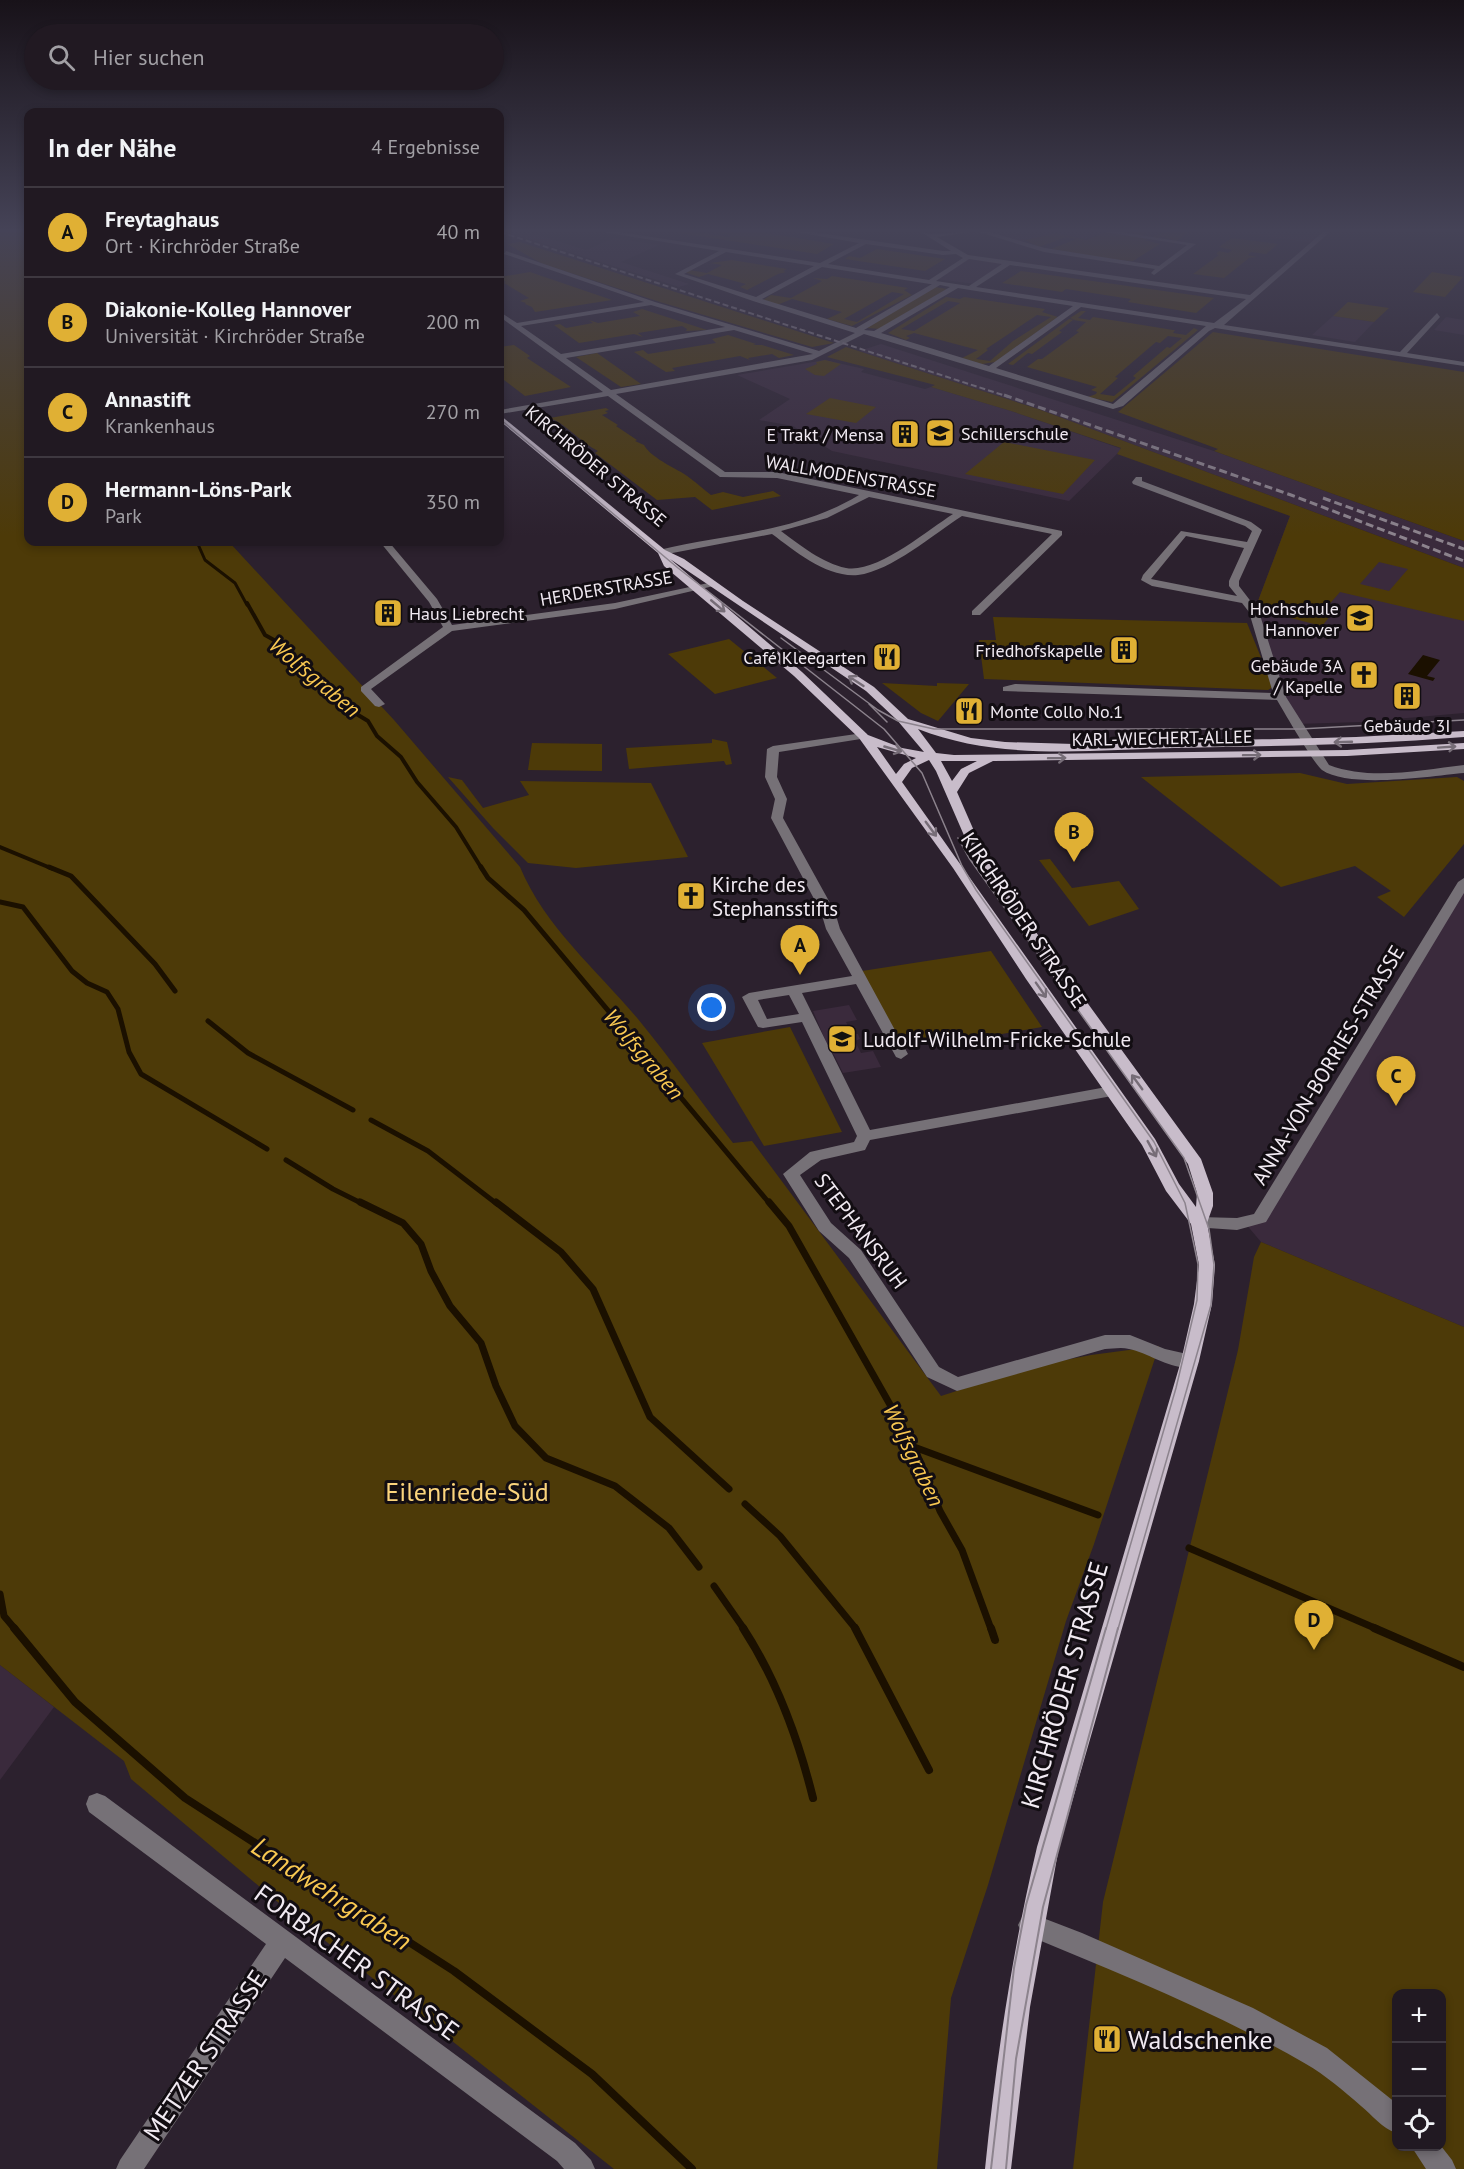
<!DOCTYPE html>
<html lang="de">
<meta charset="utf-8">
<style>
body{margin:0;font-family:"PT Sans",sans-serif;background:#2d262f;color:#f1f3f6}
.controls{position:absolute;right:18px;bottom:18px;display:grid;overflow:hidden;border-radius:12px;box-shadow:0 3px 9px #0003}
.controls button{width:54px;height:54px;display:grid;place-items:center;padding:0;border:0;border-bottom:2px solid #3e3840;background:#211922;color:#f1f3f6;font:30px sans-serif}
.you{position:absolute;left:712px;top:1008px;width:21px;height:21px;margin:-15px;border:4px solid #fff;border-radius:50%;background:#1a73e8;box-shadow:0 0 0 9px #1a73e833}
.badge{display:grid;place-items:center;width:39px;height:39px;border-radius:50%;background:#e0b034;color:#111;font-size:20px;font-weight:700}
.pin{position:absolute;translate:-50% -50px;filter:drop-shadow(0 2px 3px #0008)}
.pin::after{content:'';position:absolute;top:32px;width:21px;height:18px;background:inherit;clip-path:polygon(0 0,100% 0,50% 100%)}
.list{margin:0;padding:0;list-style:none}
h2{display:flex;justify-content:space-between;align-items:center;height:78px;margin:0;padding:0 24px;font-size:26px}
h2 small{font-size:20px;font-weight:400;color:#a2a0a5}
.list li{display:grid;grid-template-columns:39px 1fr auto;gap:18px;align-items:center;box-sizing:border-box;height:90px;padding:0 24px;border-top:2px solid #3e3840}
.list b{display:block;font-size:22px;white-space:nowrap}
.list p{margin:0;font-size:20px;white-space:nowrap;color:#a2a0a5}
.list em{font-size:20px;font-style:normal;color:#a2a0a5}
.icon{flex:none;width:33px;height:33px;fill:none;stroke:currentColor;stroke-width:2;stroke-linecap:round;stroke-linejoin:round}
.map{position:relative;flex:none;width:1464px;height:2169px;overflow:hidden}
.search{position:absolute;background:#211922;box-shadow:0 3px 9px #0003;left:24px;top:24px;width:480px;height:66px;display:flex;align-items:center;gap:15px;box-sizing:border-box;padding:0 21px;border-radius:33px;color:#a2a0a5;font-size:22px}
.panel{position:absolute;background:#211922;box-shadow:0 3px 9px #0003;left:24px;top:108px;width:480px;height:438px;border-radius:12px}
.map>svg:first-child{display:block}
.built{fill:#3a2a3c}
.green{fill:#4d3a08;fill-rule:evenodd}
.water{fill:#1b1000}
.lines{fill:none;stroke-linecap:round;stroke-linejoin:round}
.stream-far4{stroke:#1b1000;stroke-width:3}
.stream-far3{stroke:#1b1000;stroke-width:4}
.stream-far2{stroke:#1b1000;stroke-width:5}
.stream-far1{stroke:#1b1000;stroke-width:7}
.stream{stroke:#1b1000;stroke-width:8}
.minor{fill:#767177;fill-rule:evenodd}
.major{fill:#c8bcca;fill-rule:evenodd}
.tram-far1{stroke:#8c838d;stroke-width:1.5}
.tram{stroke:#8c838d;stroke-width:2}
.rail-far1{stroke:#8c838d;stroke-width:2;stroke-dasharray:6 3;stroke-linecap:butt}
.rail{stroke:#8c838d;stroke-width:3;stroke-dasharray:8 4;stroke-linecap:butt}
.oneway{stroke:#766d77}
.labels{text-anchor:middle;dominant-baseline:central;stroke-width:6;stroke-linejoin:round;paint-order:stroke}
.far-poi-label{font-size:18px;fill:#f1eaf2;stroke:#120d12;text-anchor:end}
.far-street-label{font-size:18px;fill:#f1eaf2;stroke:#120d12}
.poi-label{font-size:21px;fill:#f1eaf2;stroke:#120d12;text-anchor:start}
.street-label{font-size:21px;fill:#f1eaf2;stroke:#120d12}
.water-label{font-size:22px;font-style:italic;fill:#f9c851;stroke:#120d12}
.near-park-label{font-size:26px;fill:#fbd47c;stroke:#120d12}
.near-street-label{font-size:26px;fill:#f1eaf2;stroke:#120d12}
.near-poi-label{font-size:26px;fill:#f1eaf2;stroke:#120d12;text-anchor:start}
.near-water-label{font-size:27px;font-style:italic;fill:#f9c851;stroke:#120d12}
</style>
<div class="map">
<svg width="1464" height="2169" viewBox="0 0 1464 2169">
<rect width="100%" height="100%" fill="#2c212e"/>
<!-- built -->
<path class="built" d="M507,232H529L586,250L614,238L659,245L621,262L689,284L679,287Z
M989,232H1099L1101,233L1086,239L1056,233L1019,242Z
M1234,232H1328L1314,243Z
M967,259L1010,262L976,284L935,279Z
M1333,316L1374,322L1355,342L1312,335Z
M1446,317L1464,320V335L1434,330Z
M881,344L1214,451L1464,541V568L1038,409L859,351Z
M825,360L864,369L861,372L925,389L931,387L1011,411L1122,449L1069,501L832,451L793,426L759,420L790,399L737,375Z
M1290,516L1464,578V713L1361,722L1296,724L1280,697L1254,612Z
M1464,883V1327L1261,1242L1245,1223L1260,1218Z
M849,1005L857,1020L846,1022L852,1034H858L860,1039L855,1041L861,1053L873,1051L881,1067L843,1073L831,1049H829L813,1011Z
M0,1665L54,1707L0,1780Z"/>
<!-- green -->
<path class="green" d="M0,232H28V542H229L394,720L520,867C545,927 597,970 638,1019C671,1059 701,1102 733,1143L752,1141L941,1396L1034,1366L1091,1355L1159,1346L1094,1544L1066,1621L988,1885L951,1998L937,2169H614L304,1924L131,1779L124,1761L0,1665Z
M673,232H697L729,237L730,235L709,232H761L834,244L817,254Z
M1106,232H1125L1136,235L1138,234L1129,232H1147L1142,235L1152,237L1163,232H1188L1176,241L1163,237L1144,240L1160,244L1133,261L1114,260L1051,249L1076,239L1066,237L1039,247L1025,240L1056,233L1086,240Z
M1232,238L1278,244L1266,254L1251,252L1248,255L1257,257L1249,258L1224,278L1193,274L1219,255L1216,254L1219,251L1228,253L1232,250L1219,247Z
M520,242L834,343L812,347L660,302L543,264L507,244Z
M877,249L945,259L925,271L845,259L849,256L860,258Z
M732,260L787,269L783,271L786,272L778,274L747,290L740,287L746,284L708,274L699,277L684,272L689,270L707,273L722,265L710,263Z
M1021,271L1214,298L1196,313L1128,302L1131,299L1066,289L1062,292L1002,283Z
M530,272L612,300L535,312L532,307L525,304L526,303L520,301L529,298L504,283L506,282L504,281H500V277Z
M1432,272L1463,277L1445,297L1413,292Z
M832,276L908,288L904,290L912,295L852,326L827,319L842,312L792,299L777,305L763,300L771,295L791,298L822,281L813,278L827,279ZM892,292L904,294L857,322L844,319Z
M935,287L947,289L881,329L867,328Z
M946,297L960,299L964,297L1045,309L1042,312L1058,317L995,362L982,364L962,358L978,350L914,333L906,336L910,338L906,340L888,333ZM948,301L960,303L914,331L901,329ZM1037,315L1051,317L1013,341L990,361L976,359L988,350L986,349Z
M1348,302L1389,308L1374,322L1333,316Z
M642,309L707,330L686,331L687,329L682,326L638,333L643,337L634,334L579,343L554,325L560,324L566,328L593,323L589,320L598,323L640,316L633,312Z
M1081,311H1086L1078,318L1090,320L1093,317L1173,330H1175L1173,333L1186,335L1194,328L1198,330L1112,402L1088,397L1096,394L1097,392L1091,390L1097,387L1027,367L1038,359H1042L1079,332L1076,331L1086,322L1073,320L1059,331L1062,332L1032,354L1028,353L1013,365L1008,364L1069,319L1075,320L1070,318ZM1168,336L1182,338L1170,348L1167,347L1133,376L1136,378L1114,396L1100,394L1118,378L1115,377L1156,342L1160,343Z
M1213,332L1464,372V541L1214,451L1218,449L1118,412Z
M728,335L756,344L753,345H762L794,355L779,358L772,354L748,358L750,360L740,356L672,368L675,371L666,372L634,352L643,350L648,354L716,343L712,339Z
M514,345L530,356L527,358L571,387L525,396L500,377V347Z
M846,347L1038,409L1464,568V621L1340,592L1326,608L1335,610L1322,626L1255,609L1290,516L1117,454L1121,448L1011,411L931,387L935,385L827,357ZM1379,562L1408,569L1389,591L1360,584Z
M597,353L641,384L621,387L576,357Z
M825,360L841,364L824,376L815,375L805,369L817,364L816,362Z
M830,398L876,407L856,423L806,414Z
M606,408L609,410L605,411L608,413L602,415L618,425L616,426L637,440L635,441L644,445C649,455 668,465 681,472C690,477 702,488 711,495L723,492L743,497L773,491L781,496L712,510L695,497L657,500L595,453L598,451C581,443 568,425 550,418Z
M1004,442L1095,460L1063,494L965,474Z
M993,617L1247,623L1273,687L1268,690L984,679L979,640H996Z
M729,639L777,678L715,694L668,654Z
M882,683L937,686V683L969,684L938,721L921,713Z
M712,739L727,742L732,764L726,765L724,761L629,769L626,748L712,743Z
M532,743L602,744V771L528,770Z
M1300,773L1347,784L1457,777L1464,781V844L1404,917L1377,897L1391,891L1355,866L1281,887L1141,777Z
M448,777L462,780L483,808L529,795L520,781L651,783L688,857L576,868L528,863L493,828Z
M1050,859L1072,888L1119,881L1139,909L1089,926L1039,860Z
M991,951L1042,1027L949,1043L900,1044L862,971Z
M790,1027L842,1132L764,1146L702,1043Z
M1261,1242L1464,1327V2169H1073L1103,1902L1238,1350L1254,1257ZM1396,1994H1442V2146H1396Z"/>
<!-- water -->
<path class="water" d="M1423,655L1440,660L1427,676L1435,678L1433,681L1408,674Z"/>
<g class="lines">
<!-- stream-far4 -->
<path class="stream-far4" d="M197,542L205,560L235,583L247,605"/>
<!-- stream-far3 -->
<path class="stream-far3" d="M247,603L265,635L283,645L294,663L311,672L340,704L368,721L377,736L401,757L417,782L456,827L482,869
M0,847L53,869"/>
<!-- stream-far2 -->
<path class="stream-far2" d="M49,867L71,876L155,964L175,991
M481,867L488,878L524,910L770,1204
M0,902L23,907L72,971L87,983L107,992L118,1009L129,1052L141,1074L267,1149
M208,1021L248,1053L353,1110
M371,1120L428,1151L497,1204
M286,1160L333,1189L363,1204"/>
<!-- stream-far1 -->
<path class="stream-far1" d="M360,1202L403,1223L421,1244L431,1271L450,1306L481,1343L496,1386L515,1426L546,1458L615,1486L669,1528L699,1567
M496,1202L561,1252L593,1289L650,1417L729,1489
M769,1202L789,1226L914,1447L940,1511L962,1550L991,1629
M914,1447L1098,1515
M745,1504L780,1536L856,1629
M1189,1548L1377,1629
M714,1586L744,1629
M0,1594L4,1616L15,1629"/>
<!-- stream -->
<path class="stream" d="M14,1628L75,1702L185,1798L454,1971L592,2074L692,2169
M743,1628C777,1680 798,1738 813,1798
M855,1628L929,1770
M991,1628L995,1640
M1374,1628L1464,1667"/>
<!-- minor -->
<path class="minor" d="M603,232H619L820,263L859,243L796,232H812L943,251H951L921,232L932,234L970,232L937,237L968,255L1250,295L1323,232H1330L1224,325L1400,352L1437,313L1440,317L1407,353L1464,362V366L1215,328L1209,331L1123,406L1113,409L864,334L812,360L616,394L725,472H777L1062,531V535L980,615H972V611L1052,534L962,516C934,534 891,571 858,575C827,578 795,551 772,534L662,555L659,554V550C727,534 798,532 859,495L777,478L720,477L608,396L500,414V410L603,392L500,317V312L517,323L644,302L504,254L506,251L655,302L819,351L855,333L753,301L675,274L719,251ZM866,244L943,255L956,254L963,258L929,280L828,264ZM726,252L814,266L756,297L684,274ZM969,259L1002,264L969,286L936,281ZM1010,265L1246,299L1214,323L976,287ZM822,267L930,284H932L856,328L762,299ZM940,285L950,287L874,331L864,330ZM958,288L970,290L1073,306L989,366L881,333ZM651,305L725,327L561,354L521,326ZM1081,307L1206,326L1113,404L996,368ZM734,330L813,354L611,390L566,358ZM869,497L953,514C928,530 876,574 846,568C822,563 800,545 781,531L827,518Z
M979,232H989L1045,248L1159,266L1187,245L1104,232H1121L1196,244L1154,275L1151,273L1155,269L1044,252Z
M1136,477H1142V481L1251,522L1262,530L1239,581V586L1259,612L1286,697L1329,765C1371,781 1421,770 1464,765V773C1431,776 1350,789 1322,770C1314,764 1284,712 1277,700L1003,691V687L1015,684L1273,693L1249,612L1242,603L1152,586L1141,580L1143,575L1181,531L1247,542L1252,531L1245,526L1133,484L1132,482ZM1186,536L1244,548L1229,581V586L1237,596L1151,579Z
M380,542H389L437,599L452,625L615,603L713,582L718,585L615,609L452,631L371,689L385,704L379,707L375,706L361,691V687L443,627L429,602Z
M863,733L867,734V738L779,752L777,777L787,799L783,818L835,912L840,929L908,1054L901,1059L896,1057L856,984L802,993L870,1130L1112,1086L1120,1091L1112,1096L870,1140L865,1150L821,1160L800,1175L831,1223L861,1250L939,1367L958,1377L1105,1335H1130L1165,1349L1196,1356L1199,1361L1196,1366C1174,1373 1150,1353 1129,1349C1121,1347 1112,1349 1105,1349L957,1391L927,1377L849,1258L819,1231L783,1174L810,1152L854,1142L857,1136L802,1022L763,1028L758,1027L742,997L749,993L852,976L826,929L821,912L771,818L775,799L765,777L767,749L773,746ZM789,995L799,1014L767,1019L758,1000Z
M1464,878V893L1266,1222L1237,1230L1193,1227L1191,1223L1193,1219L1199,1217L1237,1218L1254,1214L1458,882Z
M97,1793L105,1796L575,2143L591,2160L595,2169H564L557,2161L285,1958L144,2169H116L120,2160L266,1944L89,1812L86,1804L89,1796Z
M1030,1913L1082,1933L1253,2008L1327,2048L1396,2103V2133C1382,2128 1372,2115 1361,2106C1344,2091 1325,2075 1306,2064C1216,2012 1118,1973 1022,1933L1018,1925L1022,1917Z
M1411,2146H1441L1452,2160L1456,2169H1426Z"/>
<!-- major -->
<path class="major" d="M500,415L665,550L684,559L743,601L874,687L908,719L971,738L1005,742L1074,744L1356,737L1464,731V737C1367,745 1271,746 1174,748C1089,750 999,761 918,729L936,753L954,755L1347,750L1464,743V749L1347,756L993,761L969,773L957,792L985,856L1003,887L1201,1159L1213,1193V1206L1207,1223L1215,1265L1212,1304L1199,1361L1059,1847L1030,2007L1011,2169H985C996,2060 1012,1953 1037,1847L1181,1361L1194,1304L1199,1265L1191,1224L1166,1191L1142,1145L1026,979L953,868L859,738L794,676L664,566L658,553L500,421ZM670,559L866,691L897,720L924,752L902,748L868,735L802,672ZM877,747L916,758L904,764L896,774ZM929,760L936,771L973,856L991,888L1188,1164L1197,1193L1196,1207L1179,1184L1155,1139L902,782L912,768ZM941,761H977L961,769L952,781Z"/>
<!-- tram-far1 -->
<path class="tram-far1" d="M500,419L678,568L884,729L922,773L962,866L976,890L1154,1142L1185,1203L1198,1264L1197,1300L1176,1388L1106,1629
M781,638L878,710L898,721L934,729H1300L1464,720
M869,704L887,722
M958,838L969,858L1184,1158L1209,1229L1214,1265L1211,1305L1118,1629"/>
<!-- tram -->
<path class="tram" d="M991,2169L1014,1968L1026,1905L1106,1628
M1006,2169L1016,2059L1043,1907L1118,1628"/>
<!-- rail-far1 -->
<path class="rail-far1" d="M500,232L1009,397"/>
<!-- rail -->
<path class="rail" d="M1004,395L1291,495L1464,561
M1323,498L1464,549"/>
</g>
<!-- one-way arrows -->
<defs><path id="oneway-shaft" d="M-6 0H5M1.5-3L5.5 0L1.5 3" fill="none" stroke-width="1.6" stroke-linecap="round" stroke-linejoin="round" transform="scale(1.5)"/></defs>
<g class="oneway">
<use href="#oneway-shaft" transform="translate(718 606) rotate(40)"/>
<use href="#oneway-shaft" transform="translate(856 681) rotate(-147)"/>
<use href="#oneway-shaft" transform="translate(1343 742) rotate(178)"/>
<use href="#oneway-shaft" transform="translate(1447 747) rotate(-4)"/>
<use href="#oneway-shaft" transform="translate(893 749) rotate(16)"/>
<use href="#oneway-shaft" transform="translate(1252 755) rotate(-1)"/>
<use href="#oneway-shaft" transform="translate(1057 758) rotate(-1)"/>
<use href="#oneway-shaft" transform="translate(931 829) rotate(54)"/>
<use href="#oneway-shaft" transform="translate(1041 990) rotate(55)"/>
<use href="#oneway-shaft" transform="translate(1137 1082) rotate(-126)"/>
<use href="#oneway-shaft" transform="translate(1152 1149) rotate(61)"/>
</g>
<!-- sky -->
<linearGradient id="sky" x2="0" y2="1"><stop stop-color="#181219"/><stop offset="0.43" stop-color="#454357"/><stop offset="1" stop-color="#454357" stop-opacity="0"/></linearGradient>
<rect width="1464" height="536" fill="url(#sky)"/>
<!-- icons -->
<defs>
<g id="school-square" transform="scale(1.5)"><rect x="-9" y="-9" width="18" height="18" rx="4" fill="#e0b034" stroke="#120d12"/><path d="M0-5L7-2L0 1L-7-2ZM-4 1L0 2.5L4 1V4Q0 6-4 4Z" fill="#111"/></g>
<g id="building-square" transform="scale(1.5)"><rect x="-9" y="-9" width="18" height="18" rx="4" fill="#e0b034" stroke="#120d12"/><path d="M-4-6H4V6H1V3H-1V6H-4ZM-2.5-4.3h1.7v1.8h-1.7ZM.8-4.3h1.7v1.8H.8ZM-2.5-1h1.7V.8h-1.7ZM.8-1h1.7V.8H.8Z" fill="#111"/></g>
<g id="university-square" transform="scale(1.5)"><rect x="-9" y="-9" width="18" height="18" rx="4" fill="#e0b034" stroke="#120d12"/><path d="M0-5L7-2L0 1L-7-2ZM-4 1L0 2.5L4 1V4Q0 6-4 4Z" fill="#111"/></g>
<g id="restaurant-square" transform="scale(1.5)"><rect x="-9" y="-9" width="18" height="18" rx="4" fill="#e0b034" stroke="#120d12"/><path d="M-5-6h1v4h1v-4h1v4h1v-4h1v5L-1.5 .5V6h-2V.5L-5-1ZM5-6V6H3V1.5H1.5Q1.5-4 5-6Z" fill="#111"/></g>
<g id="church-square" transform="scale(1.5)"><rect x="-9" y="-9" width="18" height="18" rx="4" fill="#e0b034" stroke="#120d12"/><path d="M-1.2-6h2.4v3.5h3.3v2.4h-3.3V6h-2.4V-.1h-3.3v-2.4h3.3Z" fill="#111"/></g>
</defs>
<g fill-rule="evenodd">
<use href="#school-square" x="940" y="433"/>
<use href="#building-square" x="905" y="434"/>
<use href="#building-square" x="388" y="613"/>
<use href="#university-square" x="1360" y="618"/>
<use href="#building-square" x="1124" y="650"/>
<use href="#restaurant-square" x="887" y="657"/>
<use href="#church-square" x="1364" y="675"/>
<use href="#building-square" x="1407" y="696"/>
<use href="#restaurant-square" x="969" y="711"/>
<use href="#church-square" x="691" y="896"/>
<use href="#school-square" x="842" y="1039"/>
<use href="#restaurant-square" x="1107" y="2039"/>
</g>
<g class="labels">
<!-- far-poi labels -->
<g class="far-poi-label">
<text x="961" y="433" text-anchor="start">Schillerschule</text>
<text x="884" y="434">E Trakt / Mensa</text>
<text x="1339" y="608">Hochschule<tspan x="1339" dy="21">Hannover</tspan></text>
<text x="409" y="613" text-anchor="start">Haus Liebrecht</text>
<text x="1103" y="650">Friedhofskapelle</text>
<text x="866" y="657">Café Kleegarten</text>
<text x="1343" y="665">Gebäude 3A<tspan x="1343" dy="21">/ Kapelle</tspan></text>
<text x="990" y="711" text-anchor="start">Monte Collo No.1</text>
<text x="1407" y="725" text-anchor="middle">Gebäude 3I</text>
</g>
<!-- far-street labels -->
<g class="far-street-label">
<text transform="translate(596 466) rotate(40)">KIRCHRÖDER STRASSE</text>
<text transform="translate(851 476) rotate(10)">WALLMODENSTRASSE</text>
<text transform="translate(606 588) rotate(-10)">HERDERSTRASSE</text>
<text transform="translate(1162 738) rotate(-1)">KARL-WIECHERT-ALLEE</text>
</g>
<!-- poi labels -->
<g class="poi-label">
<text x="712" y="884">Kirche des<tspan x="712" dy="24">Stephansstifts</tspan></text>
<text x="863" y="1039">Ludolf-Wilhelm-Fricke-Schule</text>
</g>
<!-- street labels -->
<g class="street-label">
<text transform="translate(1024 920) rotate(56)">KIRCHRÖDER STRASSE</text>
<text transform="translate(1328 1065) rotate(-59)">ANNA-VON-BORRIES-STRASSE</text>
<text transform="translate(861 1231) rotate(53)">STEPHANSRUH</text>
</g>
<!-- water labels -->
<g class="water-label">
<text transform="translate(315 677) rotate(40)">Wolfsgraben</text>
<text transform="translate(644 1054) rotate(50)">Wolfsgraben</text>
<text transform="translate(914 1455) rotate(64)">Wolfsgraben</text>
</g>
<!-- near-park labels -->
<g class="near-park-label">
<text x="467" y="1491">Eilenriede-Süd</text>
</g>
<!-- near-street labels -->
<g class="near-street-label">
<text transform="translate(1064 1685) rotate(-74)">KIRCHRÖDER STRASSE</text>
<text transform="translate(357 1962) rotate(36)">FORBACHER STRASSE</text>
<text transform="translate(205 2055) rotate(-56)">METZER STRASSE</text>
</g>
<!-- near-poi labels -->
<g class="near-poi-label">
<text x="1128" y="2039">Waldschenke</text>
</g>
<!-- near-water labels -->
<g class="near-water-label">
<text transform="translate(332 1893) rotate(33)">Landwehrgraben</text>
</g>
</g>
</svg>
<div class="controls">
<button>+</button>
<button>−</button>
<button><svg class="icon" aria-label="locate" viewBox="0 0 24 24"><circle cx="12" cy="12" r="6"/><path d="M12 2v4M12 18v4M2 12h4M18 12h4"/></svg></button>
</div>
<div class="you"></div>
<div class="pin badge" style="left:800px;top:975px">A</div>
<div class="pin badge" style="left:1074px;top:862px">B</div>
<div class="pin badge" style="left:1396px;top:1106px">C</div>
<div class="pin badge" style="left:1314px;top:1650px">D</div>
<div class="search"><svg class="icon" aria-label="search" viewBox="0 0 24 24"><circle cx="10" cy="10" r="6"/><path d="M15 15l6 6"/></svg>Hier suchen</div>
<section class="panel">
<h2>In der Nähe<small>4 Ergebnisse</small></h2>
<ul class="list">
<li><span class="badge">A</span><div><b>Freytaghaus</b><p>Ort · Kirchröder Straße</p></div><em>40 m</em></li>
<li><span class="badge">B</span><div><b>Diakonie-Kolleg Hannover</b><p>Universität · Kirchröder Straße</p></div><em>200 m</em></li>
<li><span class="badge">C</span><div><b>Annastift</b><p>Krankenhaus</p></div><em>270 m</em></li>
<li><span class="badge">D</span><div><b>Hermann-Löns-Park</b><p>Park</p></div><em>350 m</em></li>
</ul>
</section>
</div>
